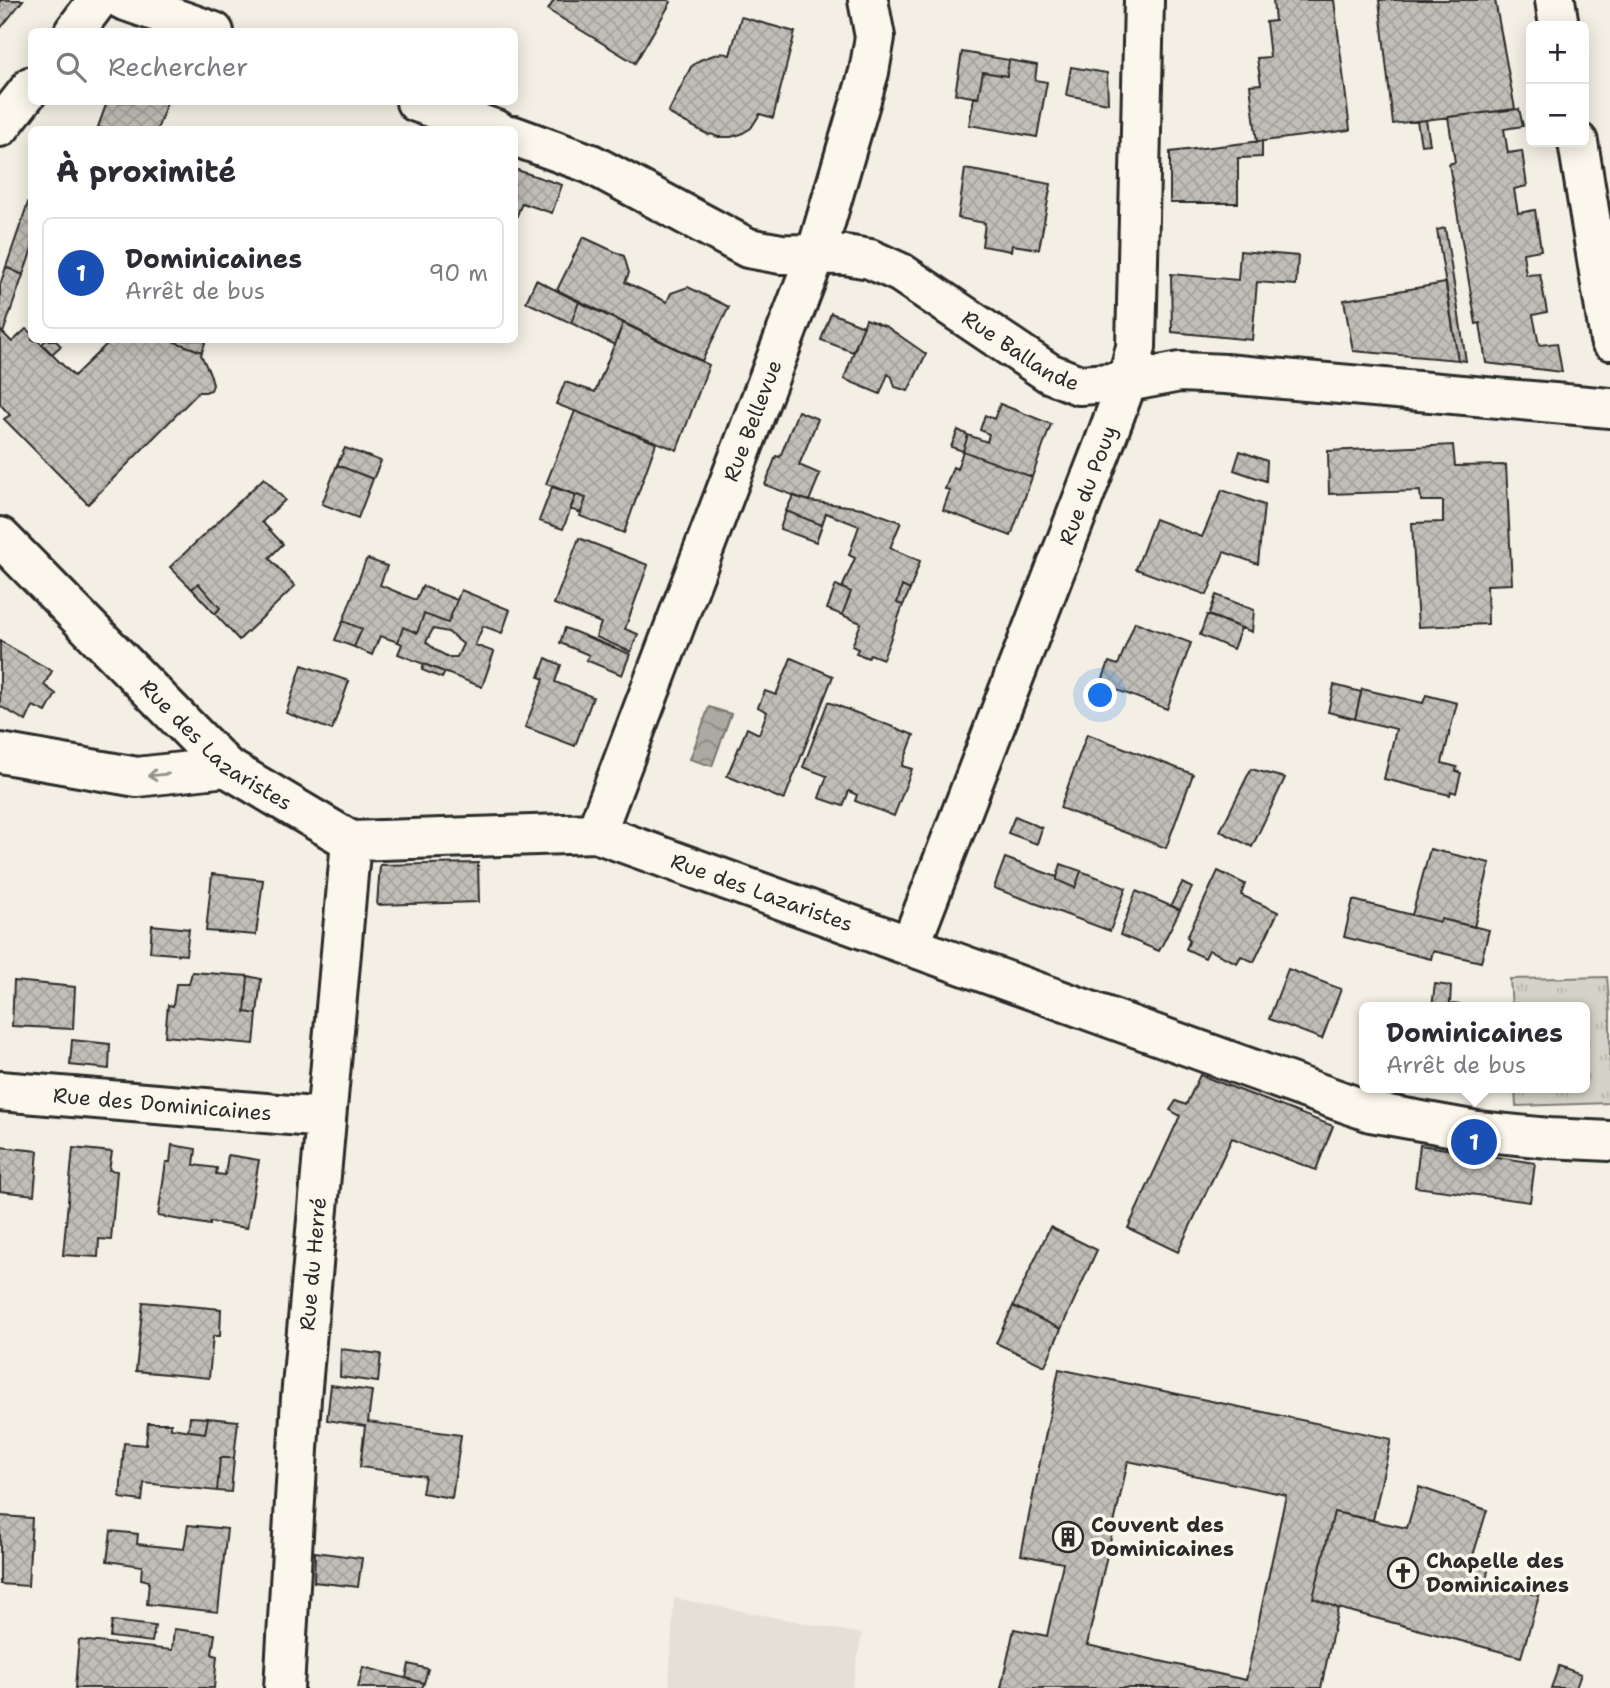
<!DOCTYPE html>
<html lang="fr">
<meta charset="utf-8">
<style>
body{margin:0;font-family:"Shantell Sans",sans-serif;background:#f7f7f7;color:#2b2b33}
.controls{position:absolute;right:21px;top:21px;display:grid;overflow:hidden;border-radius:10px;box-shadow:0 4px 18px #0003}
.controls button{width:63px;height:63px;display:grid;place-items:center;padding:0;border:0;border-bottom:2px solid #e1e1e2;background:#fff;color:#2b2b33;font:35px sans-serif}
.you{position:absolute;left:1101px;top:696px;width:24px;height:24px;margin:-18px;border:5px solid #fff;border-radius:50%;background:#1a73e8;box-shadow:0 0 0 10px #1a73e833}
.badge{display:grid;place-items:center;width:46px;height:46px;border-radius:50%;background:#0b8043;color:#fff;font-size:23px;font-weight:700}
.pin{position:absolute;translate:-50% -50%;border:4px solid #fff;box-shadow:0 2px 7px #0006}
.popup{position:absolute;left:1359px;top:1002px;width:231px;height:91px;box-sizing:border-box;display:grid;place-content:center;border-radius:10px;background:#fff;filter:drop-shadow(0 2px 5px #0005);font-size:23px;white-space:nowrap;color:#7c7c81}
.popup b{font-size:26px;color:#2b2b33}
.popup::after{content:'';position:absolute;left:50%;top:100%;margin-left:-14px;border:14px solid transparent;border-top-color:#fff}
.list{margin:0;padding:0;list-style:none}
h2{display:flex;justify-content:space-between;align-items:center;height:91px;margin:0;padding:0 28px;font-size:30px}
h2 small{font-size:23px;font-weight:400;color:#7c7c81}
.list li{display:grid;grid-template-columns:46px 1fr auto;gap:21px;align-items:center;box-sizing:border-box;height:112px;margin:0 14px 14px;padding:0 14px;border:2px solid #e1e1e2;border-radius:10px}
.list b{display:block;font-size:26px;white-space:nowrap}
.list p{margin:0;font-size:23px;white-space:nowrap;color:#7c7c81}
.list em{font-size:23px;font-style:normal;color:#7c7c81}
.icon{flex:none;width:38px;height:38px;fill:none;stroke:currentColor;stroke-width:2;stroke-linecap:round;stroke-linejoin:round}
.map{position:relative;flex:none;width:1610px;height:1688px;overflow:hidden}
.search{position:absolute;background:#fff;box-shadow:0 4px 18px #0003;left:28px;top:28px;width:490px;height:77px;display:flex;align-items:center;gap:18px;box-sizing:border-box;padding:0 24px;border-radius:10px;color:#7c7c81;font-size:26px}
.panel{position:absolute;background:#fff;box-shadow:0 4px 18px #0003;left:28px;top:126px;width:490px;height:217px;border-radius:10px}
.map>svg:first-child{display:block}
.built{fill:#e4e0d6}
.grass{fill:url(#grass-tufts);stroke:#807e7a;stroke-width:2}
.water{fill:url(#water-waves);stroke:#787772;stroke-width:2}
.building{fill:url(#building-cross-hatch);stroke:#2b2b2b;stroke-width:2;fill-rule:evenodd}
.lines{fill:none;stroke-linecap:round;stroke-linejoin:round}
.minor-casing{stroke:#2b2b2b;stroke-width:44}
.minor{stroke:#fbf7ec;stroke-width:38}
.oneway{stroke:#93918c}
.labels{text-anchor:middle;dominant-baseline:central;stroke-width:7;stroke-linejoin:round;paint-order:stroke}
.street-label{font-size:21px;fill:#2b2b2b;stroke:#fbf7ec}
.poi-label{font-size:21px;font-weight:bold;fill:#2b2b2b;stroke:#fbf7ec;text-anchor:start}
</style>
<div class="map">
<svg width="1610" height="1688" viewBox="0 0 1610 1688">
<defs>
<pattern id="grass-tufts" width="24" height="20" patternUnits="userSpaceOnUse" patternTransform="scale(1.75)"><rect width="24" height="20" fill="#d5d2c9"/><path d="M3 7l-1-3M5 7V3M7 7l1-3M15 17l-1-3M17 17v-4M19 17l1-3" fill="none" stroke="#b7b4ad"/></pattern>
<pattern id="water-waves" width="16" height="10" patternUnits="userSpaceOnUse" patternTransform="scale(1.75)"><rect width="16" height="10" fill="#aca9a2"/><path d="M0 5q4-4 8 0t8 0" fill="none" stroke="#8c8a84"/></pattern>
<pattern id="building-cross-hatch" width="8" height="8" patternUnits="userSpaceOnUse" patternTransform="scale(1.75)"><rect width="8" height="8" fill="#c0beb6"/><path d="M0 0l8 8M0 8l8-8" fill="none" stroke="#a5a39d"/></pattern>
</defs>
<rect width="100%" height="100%" fill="#f3efe4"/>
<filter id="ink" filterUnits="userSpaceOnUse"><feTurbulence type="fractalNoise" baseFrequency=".0143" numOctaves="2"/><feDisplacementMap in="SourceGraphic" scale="14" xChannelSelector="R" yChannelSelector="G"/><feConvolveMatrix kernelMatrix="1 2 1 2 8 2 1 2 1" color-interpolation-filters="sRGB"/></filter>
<g filter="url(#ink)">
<!-- built -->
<path class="built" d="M674,1598L862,1634L852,1688H669Z"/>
<!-- grass -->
<path class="grass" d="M1607,977L1610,1012V1103L1516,1106L1515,1088H1584V1007H1512L1510,979Z"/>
<!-- water -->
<path class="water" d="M709,707L731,714L712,766L690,759Z"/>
<!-- building -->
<path class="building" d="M0,0H23L0,29Z
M554,0H668L671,2L635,63L548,10Z
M1273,0H1334L1350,130L1257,142L1250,85L1261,84L1257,58L1270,57L1266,22L1275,21Z
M1379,0H1495L1515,109L1393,124Z
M741,17L795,32L773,118L760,114L751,128L741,134L731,137H718L711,134L709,135L668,113L691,67L700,60L714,55L723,53L730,55Z
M962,52L1009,60L1007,76L983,72L978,98L955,94Z
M1009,60L1037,65L1035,80L1047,82L1037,137L969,125L974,97L978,98L983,72L1007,76Z
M1071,67L1107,73L1108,103L1066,95Z
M107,102H167L157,130H106L98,127Z
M1519,109L1523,126L1504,129L1508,153L1522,151L1527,186L1514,189L1518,213L1535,210L1541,250L1523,253L1526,275L1540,274L1547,312L1533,315L1539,345L1557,343L1562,372L1486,363L1480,323L1476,324L1449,164L1455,162L1448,117Z
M1426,120L1430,144L1421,145L1417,121Z
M1262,141V157L1238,158V203H1170V152Z
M514,169L562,185L552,213L522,203L514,223Z
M965,169L1051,184L1039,249L1012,245L1011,251L982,246L985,223L958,218Z
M32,191V249L23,275L6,267Z
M1445,228L1457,303L1466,361L1458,360L1437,230Z
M583,237L624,256L629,273L625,282L667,302L671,293L688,287L729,307L702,361L557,290Z
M1240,251L1298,256L1296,285L1257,282L1252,340L1172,332L1171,274L1238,280Z
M6,267L23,275L3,333L0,330V285Z
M536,280L579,302L571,323L526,302Z
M1446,283L1458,360L1353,351L1344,300Z
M579,302L623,323L615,345L571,323Z
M831,313L864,326L853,352L821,340Z
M866,319L887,327L926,354L908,391L895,387L892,377L888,374L880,394L844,379Z
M623,323L709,365L677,450L556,404L565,382L595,392Z
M26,329L32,334V340H37L74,376L111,340H170L202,352L201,355L211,376L213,385L211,390L205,392H198L197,394L88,504L4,419L10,415L0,404V330L12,342Z
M46,340H55L61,346L52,354L42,344Z
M170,340H206L202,352Z
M1000,404L1051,424L1032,477L963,451L968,435L987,442L989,434L980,430L985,415L994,419Z
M575,411L656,443L624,533L580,516L586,498L546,484Z
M798,411L818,419L799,465L820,474L809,501L765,485L776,456L780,457Z
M958,430L968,435L963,451L951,447Z
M1453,445L1455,466L1506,465L1512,584L1487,585L1488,624L1418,627L1412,523L1443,522V501H1421L1420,491L1329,494L1328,451Z
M345,448L381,461L373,479L337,465Z
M963,451L1032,477L1011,536L943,510L950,490L945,489L953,467L957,469Z
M1240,451L1267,461L1266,481L1234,470Z
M337,465L373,479L358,518L322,504Z
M264,478L285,500L262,522L283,544L269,558L295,586L239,640L215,614L220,608L198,583L192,589L170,567Z
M552,487L576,495L563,529L539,521Z
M1222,490L1264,505L1258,564L1224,552L1207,595L1136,569L1155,519L1202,537Z
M576,495L586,498L581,513L570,509Z
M793,496L809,501L862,508L901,522L890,548L920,561L910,590L902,586L897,603L903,605L883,659L870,654L868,658L856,653L858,649L852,646L861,623L842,615L851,592L842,588L855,558L849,555L859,526L826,513L822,525L786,511Z
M786,511L822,525L816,542L780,529Z
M579,538L648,565L625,629L638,634L631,652L596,637L601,623L554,604Z
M368,559L387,566L380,585L416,600L422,586L457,600L448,623L424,614L417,633L403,627L398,642L380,636L372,655L354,647L362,629L343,621L366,560Z
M198,583L220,608L215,614L192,589Z
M836,585L851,592L842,615L827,609Z
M902,586L910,590L903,605L897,603Z
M461,590L510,610L502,633L483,626L475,645L494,652L482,687L398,654L402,644L398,642L403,627L417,633L424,614L448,623ZM433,629L448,632L463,644L457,657H448L437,651L426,642Z
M1216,595L1254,610L1252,632L1209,615Z
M1207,615L1241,628L1233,649L1200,635Z
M343,621L362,629L354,647L335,640Z
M1135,622L1191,643L1167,709L1101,684L1109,662L1118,665Z
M565,628L630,654L622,675L586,660L589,655L560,643Z
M0,641L52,671L44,685L56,694L46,712L33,706L26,721L0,706Z
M546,658L561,665L555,682L593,697L575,746L525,727L544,679L539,677Z
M791,658L833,676L784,800L727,776L747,728L759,734L767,712L758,707L765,691L776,695Z
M424,664L445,672L442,678L422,670Z
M302,665L349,681L332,730L286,713Z
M1334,685L1361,692L1355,719L1328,712Z
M1362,689L1423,703L1426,695L1457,703L1442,763L1457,767L1456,771L1461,773L1456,793L1451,791L1450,795L1384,779L1396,729L1355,719Z
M828,702L914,735L902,766L912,769L894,816L855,801L857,795L849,791L843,806L819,798L827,776L803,767Z
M1087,734L1193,774L1166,848L1060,808Z
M1251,769L1285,778L1252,847L1220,831Z
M1015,816L1042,828L1037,844L1008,833Z
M1430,849L1490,863L1474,927L1441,919L1440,922L1412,915Z
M1005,858L1057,877V880L1075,888L1081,871L1126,888L1110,931L994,888Z
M478,863L479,902L377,905L380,865Z
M1061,864L1081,871L1075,888L1057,880V877Z
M1218,871L1245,884L1241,895L1278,912L1254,962L1241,956L1237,963L1209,950L1205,958L1186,949L1190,940L1187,937Z
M212,874L263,880L256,935L206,931Z
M1182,883L1192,888L1180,910L1171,905Z
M1136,891L1180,910L1159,951L1120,935Z
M1353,900L1440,922L1441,919L1489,930L1481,962L1433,951L1431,959L1344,937Z
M152,925L189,929L186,955L150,952Z
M1288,969L1341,989L1322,1039L1269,1019Z
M192,972L248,976L245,1012L257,1014L254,1044L165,1036L168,1005L173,1006L176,984H189Z
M248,976L261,979L257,1014L245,1012Z
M14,981L75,987L73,1029L12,1026Z
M1435,984L1451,986L1450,1004L1488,1007H1432Z
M72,1040L110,1044L109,1069L70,1065Z
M1200,1075L1333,1126L1316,1170L1232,1138L1178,1252L1128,1228L1180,1116L1170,1110L1176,1101L1186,1105Z
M172,1145L196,1149L194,1165L217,1168L216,1174L225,1175L228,1155L259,1160L247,1228L210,1222V1225L158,1216L166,1162H170Z
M1420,1145L1535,1163L1530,1202L1415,1187Z
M0,1147L38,1151L34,1195L0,1191Z
M73,1148L112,1152L109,1170L117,1171L111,1240L99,1239L98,1257L63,1255Z
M1050,1227L1097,1250L1061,1329L1013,1306Z
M143,1302L221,1309L220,1336H213L209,1378L136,1371Z
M1013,1306L1061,1329L1045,1366L996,1343Z
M341,1349L381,1354L378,1382L340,1377Z
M1059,1369L1391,1439L1373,1520L1334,1512L1313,1598L1338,1608L1321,1688H1001L1014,1629L1047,1636L1063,1563L1021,1555ZM1128,1461L1286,1495L1246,1680L1087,1645Z
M331,1385L372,1391L368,1422L461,1435L452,1498L422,1493L425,1476L360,1467L365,1426L327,1420Z
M190,1417L208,1418L205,1433L188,1431Z
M208,1418L238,1421L234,1458H220L217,1491L144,1483L142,1501L120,1498L124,1443L146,1445L148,1423H171V1428L205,1433Z
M220,1458H234L231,1492L217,1491Z
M1419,1487L1487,1510L1472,1559L1489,1565L1486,1581L1539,1596L1521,1657L1338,1608L1313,1598L1334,1512L1407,1528Z
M0,1516L32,1518L28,1586L0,1584Z
M188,1525L227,1529L218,1612L147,1604L149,1581L141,1579L142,1566L107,1561L111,1531L138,1534L137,1544L184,1549Z
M315,1552L362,1558L358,1587L314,1582Z
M112,1621L155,1626L152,1642L110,1637Z
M174,1629L215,1634L212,1654L217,1656L214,1688H75L79,1640L172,1650Z
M409,1664L428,1669L424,1683L406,1678Z
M1559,1666L1581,1674L1576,1688H1551Z
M363,1667L424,1683L422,1688H358Z"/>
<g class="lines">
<!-- minor casing -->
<g class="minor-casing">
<g id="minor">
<path d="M123,0L214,32"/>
<path d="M1555,0L1559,26"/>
<path d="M74,32L98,0"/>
<path d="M416,102L497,130"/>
<path d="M0,127L32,86"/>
<path id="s1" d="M514,136L591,164L748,248L781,254L845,255L870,259L901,273L1049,373L1079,385L1127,382L1180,372L1226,374L1610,408"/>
<path d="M1578,142L1610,340"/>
<path id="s2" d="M0,537L226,767L351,841L596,833L1371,1112L1477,1131L1549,1138L1610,1141"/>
<path d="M0,753L137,777L226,767"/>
<path id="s3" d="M596,833L816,254L869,72L875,37L868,0"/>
<path id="s4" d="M910,946L1104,444L1127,382L1136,347L1144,0"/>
<path id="s5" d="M0,1091L326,1118"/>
<path id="s6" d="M284,1688L301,1398L351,841"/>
</g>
</g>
<!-- minor -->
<use href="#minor" class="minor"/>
</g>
<!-- one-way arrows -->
<defs><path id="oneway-shaft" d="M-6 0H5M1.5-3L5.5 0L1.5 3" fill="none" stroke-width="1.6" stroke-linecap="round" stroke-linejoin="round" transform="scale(1.75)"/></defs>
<use class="oneway" href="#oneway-shaft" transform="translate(158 775) rotate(174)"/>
</g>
<!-- icons -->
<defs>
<g id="building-ring" transform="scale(1.575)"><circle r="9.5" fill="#fbf7ec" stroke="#2b2b2b" stroke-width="1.5"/><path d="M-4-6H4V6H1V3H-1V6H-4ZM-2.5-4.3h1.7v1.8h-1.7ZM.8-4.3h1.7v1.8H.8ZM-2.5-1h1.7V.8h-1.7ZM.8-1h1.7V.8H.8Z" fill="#2b2b2b"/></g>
<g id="church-ring" transform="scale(1.575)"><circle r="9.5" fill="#fbf7ec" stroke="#2b2b2b" stroke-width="1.5"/><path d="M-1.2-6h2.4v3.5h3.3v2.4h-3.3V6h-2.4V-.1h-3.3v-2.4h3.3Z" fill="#2b2b2b"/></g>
</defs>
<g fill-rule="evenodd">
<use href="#building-ring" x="1068" y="1537"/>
<use href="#church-ring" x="1403" y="1573"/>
</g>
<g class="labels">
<!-- street labels -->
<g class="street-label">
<text stroke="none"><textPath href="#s1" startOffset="560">Rue Ballande</textPath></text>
<text stroke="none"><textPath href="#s3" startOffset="441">Rue Bellevue</textPath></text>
<text stroke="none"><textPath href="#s4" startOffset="494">Rue du Pouy</textPath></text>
<text stroke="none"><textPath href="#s2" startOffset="301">Rue des Lazaristes</textPath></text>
<text stroke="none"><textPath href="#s2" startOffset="889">Rue des Lazaristes</textPath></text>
<text stroke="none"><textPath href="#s5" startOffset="163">Rue des Dominicaines</textPath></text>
<text stroke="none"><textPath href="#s6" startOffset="425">Rue du Herré</textPath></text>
</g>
<!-- poi labels -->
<g class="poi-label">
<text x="1091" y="1525">Couvent des<tspan x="1091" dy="24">Dominicaines</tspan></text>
<text x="1426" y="1561">Chapelle des<tspan x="1426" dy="24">Dominicaines</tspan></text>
</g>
</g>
</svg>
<div class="controls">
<button>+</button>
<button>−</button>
</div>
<div class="you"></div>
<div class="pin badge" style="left:1474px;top:1142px;background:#1a4fb4">1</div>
<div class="popup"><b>Dominicaines</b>Arrêt de bus</div>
<div class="search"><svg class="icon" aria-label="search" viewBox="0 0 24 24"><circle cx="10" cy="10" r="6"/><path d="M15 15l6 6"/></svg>Rechercher</div>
<section class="panel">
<h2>À proximité<small></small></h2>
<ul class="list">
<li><span class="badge" style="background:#1a4fb4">1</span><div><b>Dominicaines</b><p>Arrêt de bus</p></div><em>90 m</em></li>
</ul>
</section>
</div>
